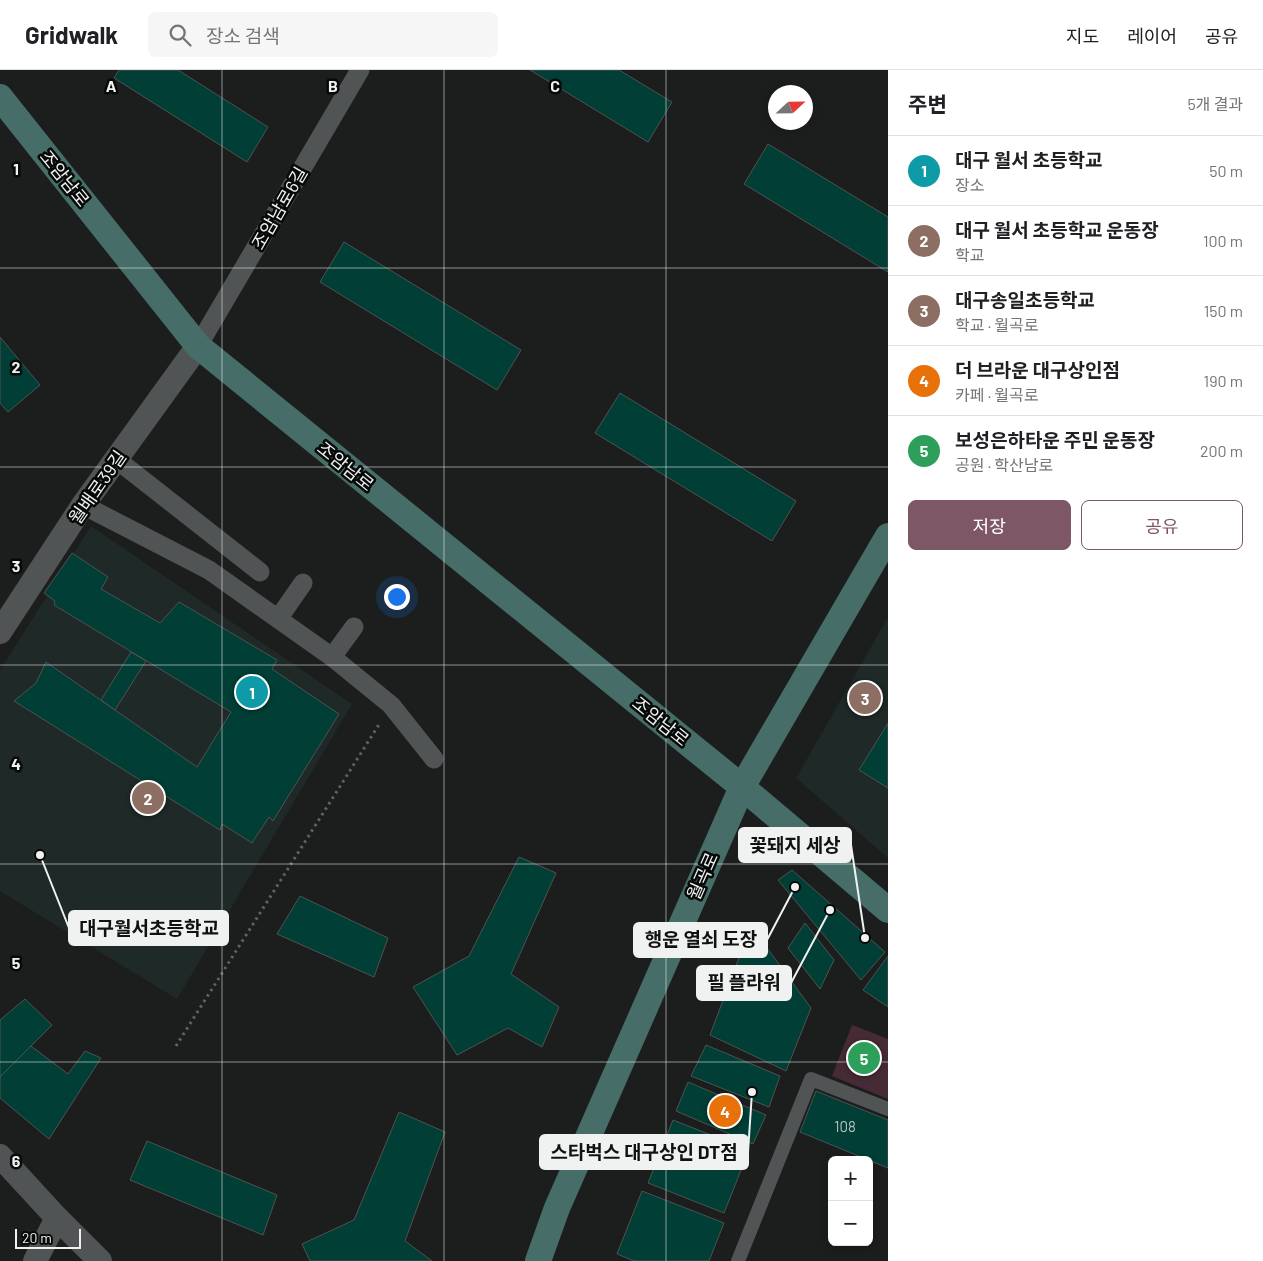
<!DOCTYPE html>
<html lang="ko">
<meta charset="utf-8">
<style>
body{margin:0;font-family:Barlow,"Noto Sans KR",sans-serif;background:#f6f6f6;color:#202124}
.controls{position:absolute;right:15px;bottom:15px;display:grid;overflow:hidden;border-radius:8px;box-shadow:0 2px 8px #0003}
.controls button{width:45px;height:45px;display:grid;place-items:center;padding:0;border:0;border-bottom:1px solid #e0e0e0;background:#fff;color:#202124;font:25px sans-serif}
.compass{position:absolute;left:768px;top:15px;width:45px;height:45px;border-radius:50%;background:#fff;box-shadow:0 2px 8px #0003;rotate:68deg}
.scale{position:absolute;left:15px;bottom:12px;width:66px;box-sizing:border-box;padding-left:5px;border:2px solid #f0f2f2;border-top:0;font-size:14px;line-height:18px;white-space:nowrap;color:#f0f2f2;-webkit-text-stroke:4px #070808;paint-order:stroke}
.you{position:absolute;left:396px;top:526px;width:18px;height:18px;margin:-12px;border:4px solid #fff;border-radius:50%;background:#1a73e8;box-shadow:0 0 0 8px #1a73e833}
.badge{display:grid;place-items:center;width:32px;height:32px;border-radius:50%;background:#7e5766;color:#fff;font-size:16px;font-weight:700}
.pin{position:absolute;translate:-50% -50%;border:2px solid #fff;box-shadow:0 1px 5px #0006}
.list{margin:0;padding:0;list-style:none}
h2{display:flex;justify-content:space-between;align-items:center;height:65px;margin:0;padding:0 20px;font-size:21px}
h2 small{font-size:16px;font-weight:400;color:#757577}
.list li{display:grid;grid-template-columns:32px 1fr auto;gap:15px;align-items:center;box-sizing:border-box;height:70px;padding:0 20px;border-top:1px solid #e0e0e0}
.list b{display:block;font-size:19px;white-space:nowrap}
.list p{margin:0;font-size:16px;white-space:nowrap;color:#757577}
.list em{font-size:16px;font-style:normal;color:#757577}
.actions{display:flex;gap:10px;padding:15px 20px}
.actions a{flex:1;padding:11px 0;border:1px solid #7e5766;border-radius:8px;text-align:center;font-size:18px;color:#7e5766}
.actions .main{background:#7e5766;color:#fff}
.icon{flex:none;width:28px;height:28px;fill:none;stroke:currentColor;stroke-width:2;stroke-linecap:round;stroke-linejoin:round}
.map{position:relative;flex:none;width:888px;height:1191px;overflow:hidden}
header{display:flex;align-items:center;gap:30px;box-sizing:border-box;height:70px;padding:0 25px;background:#fff;border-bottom:1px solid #e0e0e0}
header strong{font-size:24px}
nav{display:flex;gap:28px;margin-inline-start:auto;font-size:18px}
.search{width:350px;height:45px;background:#f6f6f6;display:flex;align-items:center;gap:12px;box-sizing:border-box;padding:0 18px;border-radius:8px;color:#757577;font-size:19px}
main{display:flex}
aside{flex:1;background:#fff}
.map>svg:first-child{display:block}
.built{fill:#1f2927}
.green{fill:#472b34}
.building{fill:#003e36;stroke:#4f5251}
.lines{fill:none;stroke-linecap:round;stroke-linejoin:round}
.path{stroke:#5f6261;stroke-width:3;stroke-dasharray:2.5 4;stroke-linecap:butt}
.pedestrian{stroke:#515454;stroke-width:14}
.minor{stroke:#515454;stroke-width:19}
.tertiary{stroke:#515454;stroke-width:24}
.secondary{stroke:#476d68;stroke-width:26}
.grid{fill:none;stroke:#f0f2f2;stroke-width:1;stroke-opacity:0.55}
.labels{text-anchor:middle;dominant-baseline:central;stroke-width:5;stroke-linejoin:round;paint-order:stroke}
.number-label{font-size:15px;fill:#b4c5c3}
.street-label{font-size:18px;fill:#f0f2f2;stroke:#070808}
.grid-label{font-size:16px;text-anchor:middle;font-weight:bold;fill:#f0f2f2;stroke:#070808;stroke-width:5;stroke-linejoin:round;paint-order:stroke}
.leader{fill:none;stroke:#f0f2f2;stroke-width:2}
.callout-dot{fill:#f0f2f2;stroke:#070808;stroke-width:2}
.callout{fill:#f0f2f2;stroke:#f0f2f2;stroke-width:2}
.callout-label{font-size:19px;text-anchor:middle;font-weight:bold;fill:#111}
</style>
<header>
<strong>Gridwalk</strong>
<div class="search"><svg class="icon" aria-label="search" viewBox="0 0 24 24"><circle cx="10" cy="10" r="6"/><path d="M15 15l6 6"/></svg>장소 검색</div>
<nav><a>지도</a><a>레이어</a><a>공유</a></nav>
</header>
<main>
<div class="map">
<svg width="888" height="1191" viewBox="0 0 888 1191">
<rect width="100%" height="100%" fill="#1b1e1d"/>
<!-- built -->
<path class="built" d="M91,456L352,634L177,929L0,821V600Z
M888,547V788L796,708Z"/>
<!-- green -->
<path class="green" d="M852,955L888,969V1029L832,1006Z"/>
<!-- building -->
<path class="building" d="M119,0H178L268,57L247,92L114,8Z
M530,0H619L672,32L648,72Z
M768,74L888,147V202L744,114Z
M344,172L521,280L497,320L320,212Z
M0,267L40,315L8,342L0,333Z
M620,323L796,431L772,471L595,363Z
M72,483L108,507L101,519L160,553L179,532L277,590L272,599L339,644L273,751L269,747L252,773L222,754L220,760L14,631L36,613L46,592L197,697L231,642L54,535L55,531L44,523Z
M131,582L146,591L115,640L101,630Z
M888,653V718L859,700Z
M519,787L556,803L511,904L559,937L542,977L508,958L457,985L413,917L469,886Z
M792,800L885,882L861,910L778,810Z
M300,826L388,868L374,907L277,864Z
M805,853L834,890L820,919L788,878Z
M751,856L811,938L786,1001L710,965Z
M888,886V937L863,920Z
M25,929L52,955L0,1007V950Z
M706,975L780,1006L769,1037L691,1006Z
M31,976L68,1004L85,981L101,988L49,1069L0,1028V1007Z
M688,1012L766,1045L753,1074L676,1041Z
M816,1021L888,1050V1098L800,1062Z
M399,1042L445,1062L405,1171L432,1191H310L302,1174L354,1150Z
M673,1050L749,1080L724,1143L648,1113Z
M147,1071L277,1125L263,1165L130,1110Z
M642,1121L724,1153L709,1191H634L617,1184Z"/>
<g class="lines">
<!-- path -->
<path class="path" d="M176,976L380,653"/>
<!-- pedestrian -->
<path class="pedestrian" d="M738,1191L811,1009L888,1039"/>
<!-- minor -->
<path class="minor" d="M198,276L360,0
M116,389L260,502
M83,435L209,500L332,587L391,635L434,689
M278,549L303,513
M332,587L354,557"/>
<!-- tertiary -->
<path class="tertiary" d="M0,562L83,435L198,276
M0,1086L57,1148L100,1191
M35,1191L57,1148"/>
<!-- secondary -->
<path class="secondary" d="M0,27L198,276L742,717L888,840
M538,1191L557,1138L742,717L888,466"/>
</g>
<!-- grid -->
<path class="grid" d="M222,0V1191M444,0V1191M666,0V1191M0,198H888M0,397H888M0,595H888M0,794H888M0,992H888"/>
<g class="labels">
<!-- number labels -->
<g class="number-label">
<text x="845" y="1056">108</text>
</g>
<!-- street labels -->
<g class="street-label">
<text transform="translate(65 108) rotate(51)">조암남로</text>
<text transform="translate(279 138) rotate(-60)">조암남로6길</text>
<text transform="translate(346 396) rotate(39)">조암남로</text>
<text transform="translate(97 417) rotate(-55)">월배로39길</text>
<text transform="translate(661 651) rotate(39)">조암남로</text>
<text transform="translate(702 806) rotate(-66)">월곡로</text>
</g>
</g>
<g class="grid-label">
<text x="111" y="22">A</text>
<text x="333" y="22">B</text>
<text x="555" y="22">C</text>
<text x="16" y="105">1</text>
<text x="16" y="303">2</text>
<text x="16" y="502">3</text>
<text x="16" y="700">4</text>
<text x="16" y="899">5</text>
<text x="16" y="1097">6</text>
</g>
<!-- callouts -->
<path class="leader" d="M865 868L851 775M40 785L69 858M795 817L767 870M830 840L791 913M752 1022L748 1082"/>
<g class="callout-dot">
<circle cx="865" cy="868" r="5"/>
<circle cx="40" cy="785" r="5"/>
<circle cx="795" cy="817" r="5"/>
<circle cx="830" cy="840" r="5"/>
<circle cx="752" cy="1022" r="5"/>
</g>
<g class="callout">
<rect x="739" y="758" width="112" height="34" rx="5"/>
<rect x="69" y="841" width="159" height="34" rx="5"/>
<rect x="634" y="853" width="133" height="34" rx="5"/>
<rect x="697" y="896" width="94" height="34" rx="5"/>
<rect x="540" y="1065" width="208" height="34" rx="5"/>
</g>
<g class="callout-label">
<text x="795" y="782">꽃돼지 세상</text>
<text x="149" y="865">대구월서초등학교</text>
<text x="701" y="876">행운 열쇠 도장</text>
<text x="744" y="919">필 플라워</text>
<text x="644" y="1089">스타벅스 대구상인 DT점</text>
</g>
</svg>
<div class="controls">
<button>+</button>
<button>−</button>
</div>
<svg class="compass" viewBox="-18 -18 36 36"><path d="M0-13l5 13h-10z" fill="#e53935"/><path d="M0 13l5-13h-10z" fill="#757577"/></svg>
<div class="scale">20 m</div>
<div class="you"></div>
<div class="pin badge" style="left:252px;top:622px;background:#0f9aa8">1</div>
<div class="pin badge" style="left:148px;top:728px;background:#8d6e63">2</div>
<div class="pin badge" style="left:865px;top:628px;background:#8d6e63">3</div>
<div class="pin badge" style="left:725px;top:1041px;background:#e8710a">4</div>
<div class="pin badge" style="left:864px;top:988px;background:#2e9e5b">5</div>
</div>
<aside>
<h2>주변<small>5개 결과</small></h2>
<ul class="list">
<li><span class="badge" style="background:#0f9aa8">1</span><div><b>대구 월서 초등학교</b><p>장소</p></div><em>50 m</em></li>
<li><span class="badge" style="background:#8d6e63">2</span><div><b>대구 월서 초등학교 운동장</b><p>학교</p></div><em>100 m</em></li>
<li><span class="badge" style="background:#8d6e63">3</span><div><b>대구송일초등학교</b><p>학교 · 월곡로</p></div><em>150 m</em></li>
<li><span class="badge" style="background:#e8710a">4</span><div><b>더 브라운 대구상인점</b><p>카페 · 월곡로</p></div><em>190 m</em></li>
<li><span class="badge" style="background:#2e9e5b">5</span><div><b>보성은하타운 주민 운동장</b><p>공원 · 학산남로</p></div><em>200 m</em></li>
</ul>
<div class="actions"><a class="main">저장</a><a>공유</a></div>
</aside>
</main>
